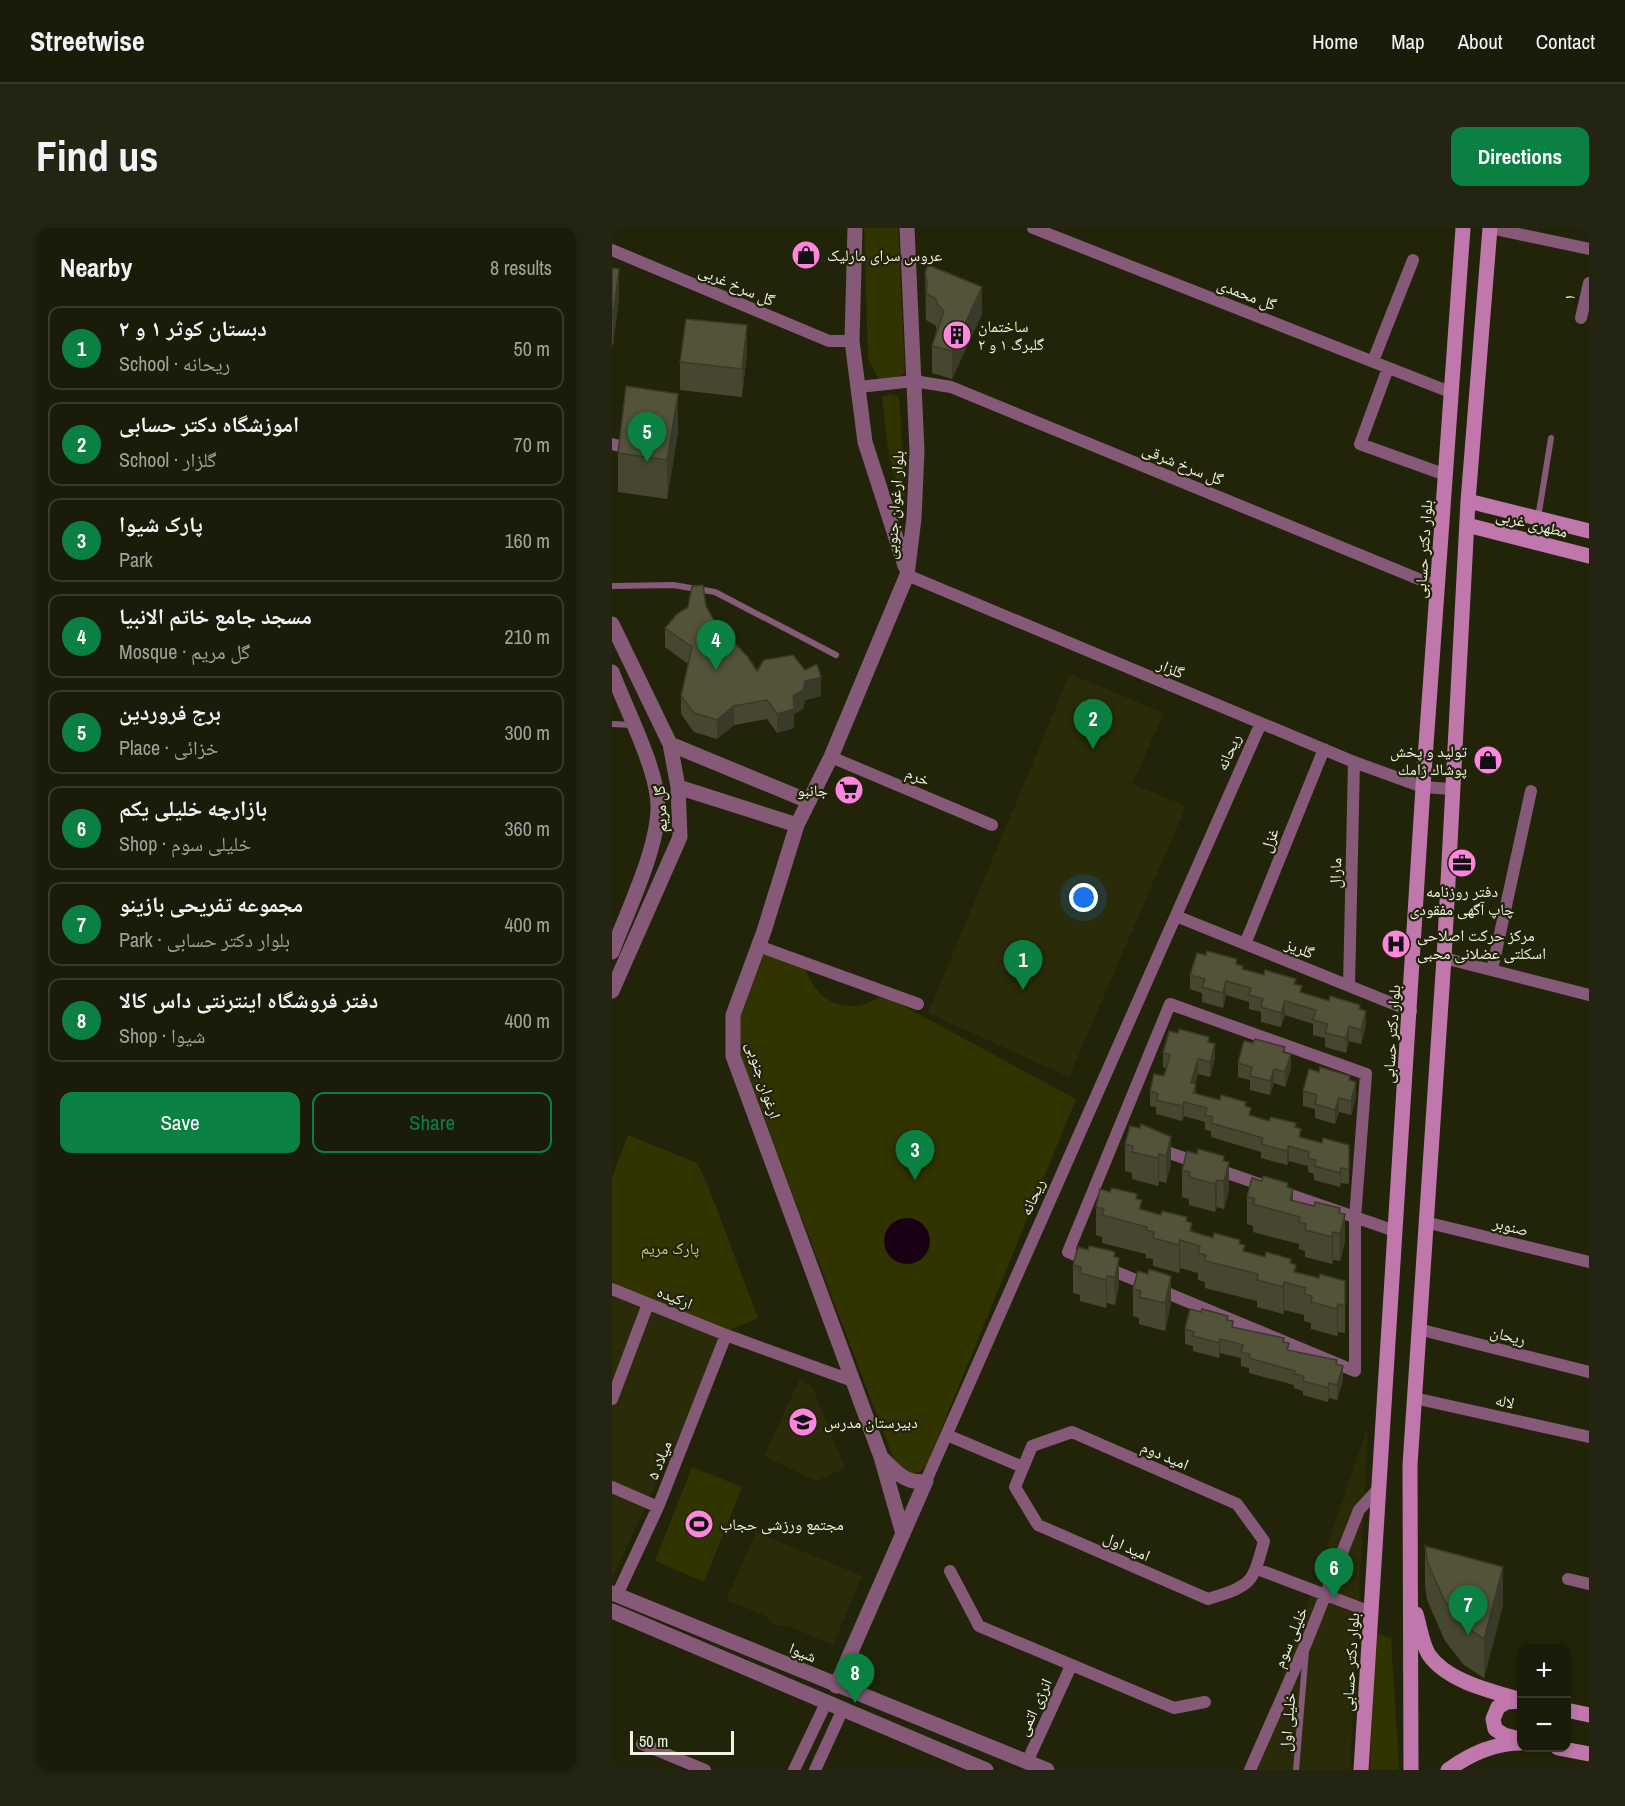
<!DOCTYPE html>
<meta charset="utf-8">
<style>
body{margin:0;font-family:"Archivo Narrow","Noto Naskh Arabic",sans-serif;background:#232412;color:#f1f3f6}
.controls{position:absolute;right:18px;bottom:18px;display:grid;overflow:hidden;border-radius:12px;box-shadow:0 3px 9px #0003}
.controls button{width:54px;height:54px;display:grid;place-items:center;padding:0;border:0;border-bottom:2px solid #383929;background:#1a1b08;color:#f1f3f6;font:30px sans-serif}
.scale{position:absolute;left:18px;bottom:15px;width:104px;box-sizing:border-box;padding-left:6px;border:3px solid #f0f1e2;border-top:0;font-size:16px;line-height:21px;white-space:nowrap;color:#f0f1e2;-webkit-text-stroke:4px #22240a;paint-order:stroke}
.you{position:absolute;left:472px;top:670px;width:21px;height:21px;margin:-15px;border:4px solid #fff;border-radius:50%;background:#1a73e8;box-shadow:0 0 0 9px #1a73e833}
.badge{display:grid;place-items:center;width:39px;height:39px;border-radius:50%;background:#0b8043;color:#fff;font-size:20px;font-weight:700}
.pin{position:absolute;translate:-50% -50px;filter:drop-shadow(0 2px 3px #0008)}
.pin::after{content:'';position:absolute;top:32px;width:21px;height:18px;background:inherit;clip-path:polygon(0 0,100% 0,50% 100%)}
.list{margin:0;padding:0;list-style:none}
h2{display:flex;justify-content:space-between;align-items:center;height:78px;margin:0;padding:0 24px;font-size:26px}
h2 small{font-size:20px;font-weight:400;color:#9fa19c}
.list li{display:grid;grid-template-columns:39px 1fr auto;gap:18px;align-items:center;box-sizing:border-box;height:84px;margin:0 12px 12px;padding:0 12px;border:2px solid #383929;border-radius:12px}
.list b{display:block;font-size:22px;white-space:nowrap}
.list p{margin:0;font-size:20px;white-space:nowrap;color:#9fa19c}
.list em{font-size:20px;font-style:normal;color:#9fa19c}
.actions{display:flex;gap:12px;padding:18px 24px}
.actions a{flex:1;padding:14px 0;border:2px solid #0b8043;border-radius:12px;text-align:center;font-size:21px;color:#0b8043}
.actions .main{background:#0b8043;color:#fff}
.map{position:relative;flex:none;width:977px;height:1542px;overflow:hidden;border-radius:12px}
header{display:flex;align-items:center;gap:36px;box-sizing:border-box;height:84px;padding:0 30px;background:#1a1b08;border-bottom:2px solid #383929}
header strong{font-size:28px}
nav{display:flex;gap:33px;margin-inline-start:auto;font-size:21px}
.intro{display:flex;align-items:center;justify-content:space-between;box-sizing:border-box;height:144px;padding:0 36px}
h1{margin:0;font-size:42px}
.button{padding:15px 27px;border-radius:12px;background:#0b8043;color:#fff;font-size:21px;font-weight:700}
main{display:flex;gap:36px;padding:0 36px}
aside{flex:1;background:#1a1b08;border-radius:12px;box-shadow:0 3px 9px #0003}
.map>svg:first-child{display:block}
.built{fill:#2a2b09}
.green{fill:#313301}
.water{fill:#1a0014}
.lines{fill:none;stroke-linecap:round;stroke-linejoin:round}
.service{stroke:#865979;stroke-width:6}
.minor{stroke:#865979;stroke-width:12}
.tertiary{stroke:#865979;stroke-width:15}
.secondary{stroke:#c077ac;stroke-width:15}
.wall{fill:#474731}
.shaded-wall{fill:#393a28}
.building{fill:#525339;stroke:#393a28;stroke-width:1.5}
.labels{text-anchor:middle;dominant-baseline:central;stroke-width:4.5;stroke-linejoin:round;paint-order:stroke}
.poi-label{font-size:16px;fill:#f0f1e2;stroke:#22240a;text-anchor:start}
.street-label{font-size:16px;fill:#f0f1e2;stroke:#22240a}
.park-label{font-size:16px;fill:#c8cd5b;stroke:#22240a}
</style>
<header>
<strong>Streetwise</strong>
<nav><a>Home</a><a>Map</a><a>About</a><a>Contact</a></nav>
</header>
<div class="intro"><h1>Find us</h1><a class="button">Directions</a></div>
<main>
<aside>
<h2>Nearby<small>8 results</small></h2>
<ul class="list">
<li><span class="badge">1</span><div><b>دبستان کوثر ۱ و ۲</b><p>School · ریحانه</p></div><em>50 m</em></li>
<li><span class="badge">2</span><div><b>اموزشگاه دکتر حسابی</b><p>School · گلزار</p></div><em>70 m</em></li>
<li><span class="badge">3</span><div><b>پارک شیوا</b><p>Park</p></div><em>160 m</em></li>
<li><span class="badge">4</span><div><b>مسجد جامع خاتم الانبیا</b><p>Mosque · گل مریم</p></div><em>210 m</em></li>
<li><span class="badge">5</span><div><b>برج فروردین</b><p>Place · خزائی</p></div><em>300 m</em></li>
<li><span class="badge">6</span><div><b>بازارچه خلیلی یکم</b><p>Shop · خلیلی سوم</p></div><em>360 m</em></li>
<li><span class="badge">7</span><div><b>مجموعه تفریحی بازینو</b><p>Park · بلوار دکتر حسابی</p></div><em>400 m</em></li>
<li><span class="badge">8</span><div><b>دفتر فروشگاه اینترنتی داس کالا</b><p>Shop · شیوا</p></div><em>400 m</em></li>
</ul>
<div class="actions"><a class="main">Save</a><a>Share</a></div>
</aside>
<div class="map">
<svg width="977" height="1542" viewBox="0 0 977 1542">
<rect width="100%" height="100%" fill="#22240a"/>
<!-- built -->
<path class="built" d="M458,446L552,485L520,556L574,578L457,849L316,785Z
M0,1061L114,1107L1,1348H0Z
M188,1150L201,1160L233,1240L204,1253L152,1228Z
M756,1198L738,1542H639Z
M144,1304L250,1348L221,1417L178,1399L162,1397L152,1387L114,1372Z"/>
<!-- green -->
<path class="green" d="M252,0H286L293,144C284,152 278,153 266,150L256,130Z
M278,166L287,169L293,270C276,247 274,198 270,169Z
M154,721C165,726 185,732 192,740C196,745 198,752 201,757C218,782 247,784 271,767L464,871L315,1236C310,1244 305,1245 296,1246L282,1232L130,833L126,794Z
M16,907L85,935L95,955L146,1090L113,1104L0,1059V949Z
M80,1239L130,1259L92,1354L43,1333Z
M763,1404L779,1410L787,1542H758Z"/>
<!-- water -->
<path class="water" d="M272 1013a23 23 0 1 1 46 0a23 23 0 1 1-46 0Z"/>
<g class="lines">
<!-- service -->
<path class="service" d="M926,290L939,210
M0,358L61,357L103,364L224,427
M0,496L20,497
M684,1542L694,1423"/>
<!-- minor -->
<path class="minor" d="M421,0L838,164
M878,0L977,21
M0,22L217,113H240
M969,90L977,55
M761,133L801,32
M776,140L748,216L834,247
M247,159L302,153L339,159L826,359
M0,216L4,217
M295,347L742,534L811,559L839,561
M219,529L380,597
M564,688L799,783
M633,716L712,521
M146,718L306,776
M832,730L977,767
M880,742L919,563
M737,758L742,534
M558,776L754,846L743,990V1143L456,1024Z
M546,921L783,1003
M813,994L977,1034
M0,1061L114,1107L241,1153
M806,1101L977,1144
M802,1170L977,1209
M0,1171L36,1076
M460,1204L625,1276L652,1313C640,1358 639,1357 596,1371L426,1297L403,1259L420,1218Z
M335,1207L411,1239
M314,1253L649,495
M0,1259L46,1279
M645,1341L759,1384
M338,1343L367,1398L562,1480L593,1474
M956,1351L977,1356
M5,1367L46,1279L114,1107
M30,1516L93,1542
M415,1534L459,1438
M182,1542L215,1473
M203,1542L231,1481
M638,1542L695,1413L747,1282L767,1260"/>
<!-- tertiary -->
<path class="tertiary" d="M243,0L240,113L253,214L293,338
M0,396L58,516L66,559L68,609L0,763
M0,444C14,481 46,542 46,579C46,621 15,684 0,724
M58,516L196,573
M66,559L185,597
M269,1229C283,1243 294,1257 314,1253
M291,1306L269,1229L121,828V787L152,703L185,597L219,529L295,347L302,290L305,223L295,0
M0,1365L435,1542
M0,1383L374,1542
M224,1458L314,1253"/>
<!-- secondary -->
<path class="secondary" d="M856,273L977,303
M855,297L977,328
M804,1386C808,1399 810,1416 817,1427C836,1454 880,1463 909,1472
M954,1482L977,1487
M908,1511L892,1507L883,1501L881,1491L886,1479L895,1474L909,1473
M946,1520L977,1526
M749,1542L811,559L851,0
M799,1542L798,1237L832,730L856,273L878,0
M836,1542C858,1526 882,1515 909,1515"/>
</g>
<!-- wall -->
<path class="wall" d="M0,40L7,69L1,117H0Z
M313,45L370,86L340,151L320,145V118L325,104L324,98L314,92Z
M135,124L130,169L68,162V134Z
M66,204L55,271L6,264V225Z
M94,378L104,396L145,443L209,468L193,472L191,481L182,486V500L165,505L155,491L122,497L105,511L82,504L69,486V468L76,436L53,419V400Z
M625,736L631,742L684,756L690,765L748,782L754,798L749,816L737,813L734,825L713,819V810L701,807V796L673,787L669,799L649,794V784L637,781V774L614,767L611,780L590,774V765L578,761V747Z
M566,805L597,814L603,830L598,849L586,846L583,856L584,866L634,878L639,888L684,900L689,909L710,915L737,917V956L729,955L728,959L702,952V946L696,944V938L677,933L675,937L649,930V924L599,909V903L593,902V894L572,888L570,893L544,886V879L538,878V863L552,848L554,840L551,839V825Z
M673,824L679,840L673,859L662,855L658,867L638,862V852L626,849V835Z
M738,853L744,869L739,887L727,884L723,896L703,890V881L691,878V863Z
M559,909V936L554,955L547,953L546,958L520,951V945L513,943V916Z
M612,933L617,962L612,981L605,979L603,984L577,977V971L570,969V942Z
M676,960L681,973L728,985L733,1014L728,1033L721,1032L720,1036L693,1029V1023L687,1021V1016L641,1004V998L635,996V968Z
M525,971L530,982L575,994L580,1004L628,1016L633,1024L679,1035L684,1045L707,1050L733,1053V1105L726,1104L725,1108L699,1101V1095L692,1093V1087L672,1082L671,1086L645,1079V1073L593,1060V1054L586,1052V1045L568,1040L567,1045L541,1038V1031L534,1030V1026L490,1015V1009L484,1007V979Z
M503,1029L507,1058L503,1077L495,1075L494,1080L468,1073V1067L461,1065V1037Z
M526,1043L559,1076L553,1103L527,1096V1090L521,1088V1061Z
M589,1084L616,1092L621,1099L672,1114L677,1123L725,1136L731,1152L725,1172L717,1170L716,1174L691,1167V1163L682,1160V1157L637,1145V1140L629,1138V1130L608,1125L607,1130L581,1123V1118L573,1116V1101Z
M813,1318L891,1377L872,1450L852,1437L833,1413L815,1372L813,1357Z"/>
<!-- shaded-wall -->
<path class="shaded-wall" d="M7,41V69L1,117V89Z
M370,59V86L340,151V123Z
M135,97V124L130,169V141Z
M66,166V204L55,271V232Z
M209,449V468L193,472L191,481L182,486V500L165,505V486L193,453Z
M122,478V497L105,511V492Z
M614,753V767L611,780V765Z
M673,773V787L669,799V785Z
M754,783V798L749,816V802Z
M737,798V813L734,825V810Z
M603,816V830L598,849V834Z
M679,826V840L673,859V844Z
M586,831V846L579,869V855Z
M662,841V855L658,867V853Z
M744,854V869L739,887V873Z
M727,870V884L723,896V882Z
M572,874V888L570,893V878Z
M559,909V936L554,955V928Z
M677,918V933L675,937V923Z
M547,926V953L546,958V930Z
M612,928V953L617,934V962L612,981L611,933Z
M729,940V955L728,959V945Z
M605,952V979L603,984V956Z
M681,961V987L678,972Z
M728,980V1004L733,986V1014L728,1033L727,985Z
M721,1004V1032L720,1036V1009Z
M568,1012V1040L567,1045V1017Z
M503,1025V1048L507,1030V1058L503,1077L502,1029Z
M495,1048V1075L494,1080V1052Z
M559,1048V1076L553,1103V1075Z
M672,1054V1082L671,1086V1059Z
M726,1076V1104L725,1108V1081Z
M608,1111V1125L607,1130V1115Z
M731,1138V1152L725,1172V1157Z
M717,1155V1170L716,1174V1160Z
M891,1339V1377L872,1450V1411Z"/>
<!-- building -->
<path class="building" d="M316,37L370,59L340,123L320,118L332,83L325,76L324,71L314,65L315,54L313,45Z
M0,40L7,41L1,89H0Z
M74,91L135,97L130,141L68,134Z
M14,158L66,166L55,232L6,225Z
M91,357L94,378L104,396L136,429L145,443L152,432L181,427L193,442L205,436L209,449L193,453L191,462L181,468L182,481L165,486L155,472L122,478L105,492L82,485L69,468L80,419L53,400L65,386L76,379L80,358Z
M595,723L625,731L624,736L631,738L630,741L652,747L653,742L684,751L682,756L690,758L688,764L717,773L718,768L748,777L747,781L754,783L749,802L737,798L734,810L713,805L716,796L701,792L704,782L673,773L669,785L649,779L651,771L637,767L639,760L614,753L611,765L590,759L593,751L578,747L585,725L594,727Z
M567,801L597,809L596,814L603,816L598,834L586,831L579,855L584,856L581,865L608,872L609,867L634,874L633,878L639,880L637,887L657,893L659,889L684,895L683,899L689,901L687,909L710,915L711,910L737,917V942L729,940L728,945L702,938L704,932L696,930L697,924L677,918L675,923L649,916L651,910L599,895L601,889L593,887L595,880L572,874L570,878L544,872L546,866L538,863L542,846L552,848L558,827L551,825L557,803L566,805Z
M643,811L673,819L671,824L679,826L673,844L662,841L658,853L638,848L640,839L626,835L632,813L641,815Z
M708,839L738,848L737,852L744,854L739,873L727,870L723,882L703,876L705,867L691,863L697,841L707,844Z
M529,896L559,909L554,928L547,926L546,930L520,924L521,918L513,916L518,898L528,900Z
M586,921L612,928L611,933L617,934L612,953L605,952L603,956L577,949L578,944L570,942L575,923L585,926Z
M651,948L676,955L675,959L681,961L678,972L702,978L703,974L728,980L727,985L733,986L728,1006L721,1004L720,1009L693,1002L694,996L687,994L688,989L641,976L643,971L635,968L640,950L650,953Z
M500,960L525,966L524,971L530,972L527,981L549,987L550,983L575,989L574,993L580,995L578,1003L601,1010L602,1005L628,1012L627,1016L633,1017L631,1023L653,1029L654,1024L679,1031L678,1035L684,1037L682,1044L707,1050L708,1046L733,1053V1078L726,1076L725,1081L699,1074L700,1068L692,1066L694,1060L672,1054L671,1059L645,1052L646,1046L593,1033L594,1027L586,1025L588,1018L568,1012L567,1017L541,1010L542,1004L534,1002L535,999L490,987L492,981L484,979L488,961L498,964Z
M477,1018L500,1023L503,1025L502,1029L507,1030L503,1049L495,1048L494,1052L468,1045L469,1039L461,1037L466,1019L476,1022Z
M537,1041L559,1048L553,1075L527,1069L529,1063L521,1061L526,1043L536,1046Z
M578,1081L589,1084L590,1081L616,1088L615,1092L621,1093L620,1099L672,1110L671,1114L677,1115L675,1122L725,1132L724,1136L731,1138L725,1157L717,1155L716,1160L691,1153L692,1148L682,1146L683,1143L637,1130L638,1126L629,1124L631,1117L608,1111L607,1115L581,1108L582,1104L573,1101Z
M813,1318L891,1339L872,1411L852,1398L833,1374L815,1333Z"/>
<!-- icons -->
<defs>
<g id="shop-disc" transform="scale(1.5)"><circle r="9.5" fill="#ff85df" stroke="#22240a"/><path d="M-5-2.5h2.3a2.7 3.5 0 0 1 5.4 0H5L5.5 6h-11ZM-1.5-2.5h3a1.5 2.3 0 0 0-3 0Z" fill="#111"/></g>
<g id="building-disc" transform="scale(1.5)"><circle r="9.5" fill="#ff85df" stroke="#22240a"/><path d="M-4-6H4V6H1V3H-1V6H-4ZM-2.5-4.3h1.7v1.8h-1.7ZM.8-4.3h1.7v1.8H.8ZM-2.5-1h1.7V.8h-1.7ZM.8-1h1.7V.8H.8Z" fill="#111"/></g>
<g id="supermarket-disc" transform="scale(1.5)"><circle r="9.5" fill="#ff85df" stroke="#22240a"/><path d="M-6-5.5h2.5l.6 2H6L4.5 2H-2.5L-4.4-4H-6ZM-1.5 3.2a1.3 1.3 0 1 0 .1 0ZM3 3.2a1.3 1.3 0 1 0 .1 0Z" fill="#111"/></g>
<g id="office-disc" transform="scale(1.5)"><circle r="9.5" fill="#ff85df" stroke="#22240a"/><path d="M-6-3h4V-5.5h4V-3h4V5H-6ZM-1-4.5V-3h2v-1.5ZM-6 0V1H6V0Z" fill="#111"/></g>
<g id="hospital-disc" transform="scale(1.5)"><circle r="9.5" fill="#ff85df" stroke="#22240a"/><path d="M-5-5h3v3.5h4V-5h3V5h-3V1.5h-4V5h-3Z" fill="#111"/></g>
<g id="school-disc" transform="scale(1.5)"><circle r="9.5" fill="#ff85df" stroke="#22240a"/><path d="M0-5L7-2L0 1L-7-2ZM-4 1L0 2.5L4 1V4Q0 6-4 4Z" fill="#111"/></g>
<g id="stadium-disc" transform="scale(1.5)"><circle r="9.5" fill="#ff85df" stroke="#22240a"/><path d="M0-5a6.5 5 0 1 0 0 10a6.5 5 0 1 0 0-10ZM-3.5-1.8h7v3.6h-7Z" fill="#111"/></g>
</defs>
<g fill-rule="evenodd">
<use href="#shop-disc" x="194" y="27"/>
<use href="#building-disc" x="345" y="107"/>
<use href="#shop-disc" x="876" y="532"/>
<use href="#supermarket-disc" x="237" y="562"/>
<use href="#office-disc" x="850" y="635"/>
<use href="#hospital-disc" x="784" y="716"/>
<use href="#school-disc" x="191" y="1194"/>
<use href="#stadium-disc" x="87" y="1296"/>
</g>
<g class="labels">
<!-- poi labels -->
<g class="poi-label">
<text x="215" y="27">عروس سرای مارلیک</text>
<text x="366" y="98">ساختمان<tspan x="366" dy="18">گلبرگ ۱ و ۲</tspan></text>
<text x="855" y="523" text-anchor="end">توليد و پخش<tspan x="855" dy="18">پوشاك ژامك</tspan></text>
<text x="216" y="562" text-anchor="end">جانبو</text>
<text x="850" y="663" text-anchor="middle">دفتر روزنامه<tspan x="850" dy="18">چاپ آگهی مفقودی</tspan></text>
<text x="805" y="707">مرکز حرکت اصلاحی<tspan x="805" dy="18">اسکلتی عضلانی محبی</tspan></text>
<text x="212" y="1194">دبیرستان مدرس</text>
<text x="108" y="1296">مجتمع ورزشی حجاب</text>
</g>
<!-- street labels -->
<g class="street-label">
<text transform="translate(125 57) rotate(23)">گل سرخ غربی</text>
<text transform="translate(635 66) rotate(21)">گل محمدی</text>
<text transform="translate(957 69) rotate(-78)">۱</text>
<text transform="translate(571 236) rotate(22)">گل سرخ شرقی</text>
<text transform="translate(282 277) rotate(-86)">بلوار ارغوان جنوبی</text>
<text transform="translate(920 295) rotate(14)">مطهری غربی</text>
<text transform="translate(811 321) rotate(-86)">بلوار دکتر حسابی</text>
<text transform="translate(559 440) rotate(23)">گلزار</text>
<text transform="translate(616 524) rotate(-66)">ریحانه</text>
<text transform="translate(306 548) rotate(23)">خرم</text>
<text transform="translate(48 581) rotate(-93)">گل مریم</text>
<text transform="translate(657 612) rotate(-68)">غزل</text>
<text transform="translate(723 645) rotate(-89)">مارال</text>
<text transform="translate(688 720) rotate(22)">گلریز</text>
<text transform="translate(779 806) rotate(-86)">بلوار دکتر حسابی</text>
<text transform="translate(152 852) rotate(72)">ارغوان جنوبی</text>
<text transform="translate(420 969) rotate(-66)">ریحانه</text>
<text transform="translate(899 998) rotate(14)">صنوبر</text>
<text transform="translate(63 1069) rotate(22)">ارکیده</text>
<text transform="translate(896 1107) rotate(14)">ریحان</text>
<text transform="translate(893 1173) rotate(13)">لاله</text>
<text transform="translate(553 1227) rotate(23)">امید دوم</text>
<text transform="translate(47 1232) rotate(-68)">میلاد ۵</text>
<text transform="translate(515 1318) rotate(24)">امید اول</text>
<text transform="translate(678 1409) rotate(-67)">خلیلی سوم</text>
<text transform="translate(191 1424) rotate(22)">شیوا</text>
<text transform="translate(738 1434) rotate(-86)">بلوار دکتر حسابی</text>
<text transform="translate(422 1479) rotate(-65)">انرژی اتمی</text>
<text transform="translate(675 1494) rotate(-85)">خلیلی اول</text>
</g>
<!-- park labels -->
<g class="park-label">
<text x="58" y="1020">پارک مریم</text>
</g>
</g>
</svg>
<div class="controls">
<button>+</button>
<button>−</button>
</div>
<div class="scale">50 m</div>
<div class="you"></div>
<div class="pin badge" style="left:411px;top:762px">1</div>
<div class="pin badge" style="left:481px;top:521px">2</div>
<div class="pin badge" style="left:303px;top:952px">3</div>
<div class="pin badge" style="left:104px;top:442px">4</div>
<div class="pin badge" style="left:35px;top:234px">5</div>
<div class="pin badge" style="left:722px;top:1370px">6</div>
<div class="pin badge" style="left:856px;top:1407px">7</div>
<div class="pin badge" style="left:243px;top:1475px">8</div>
</div>
</main>
